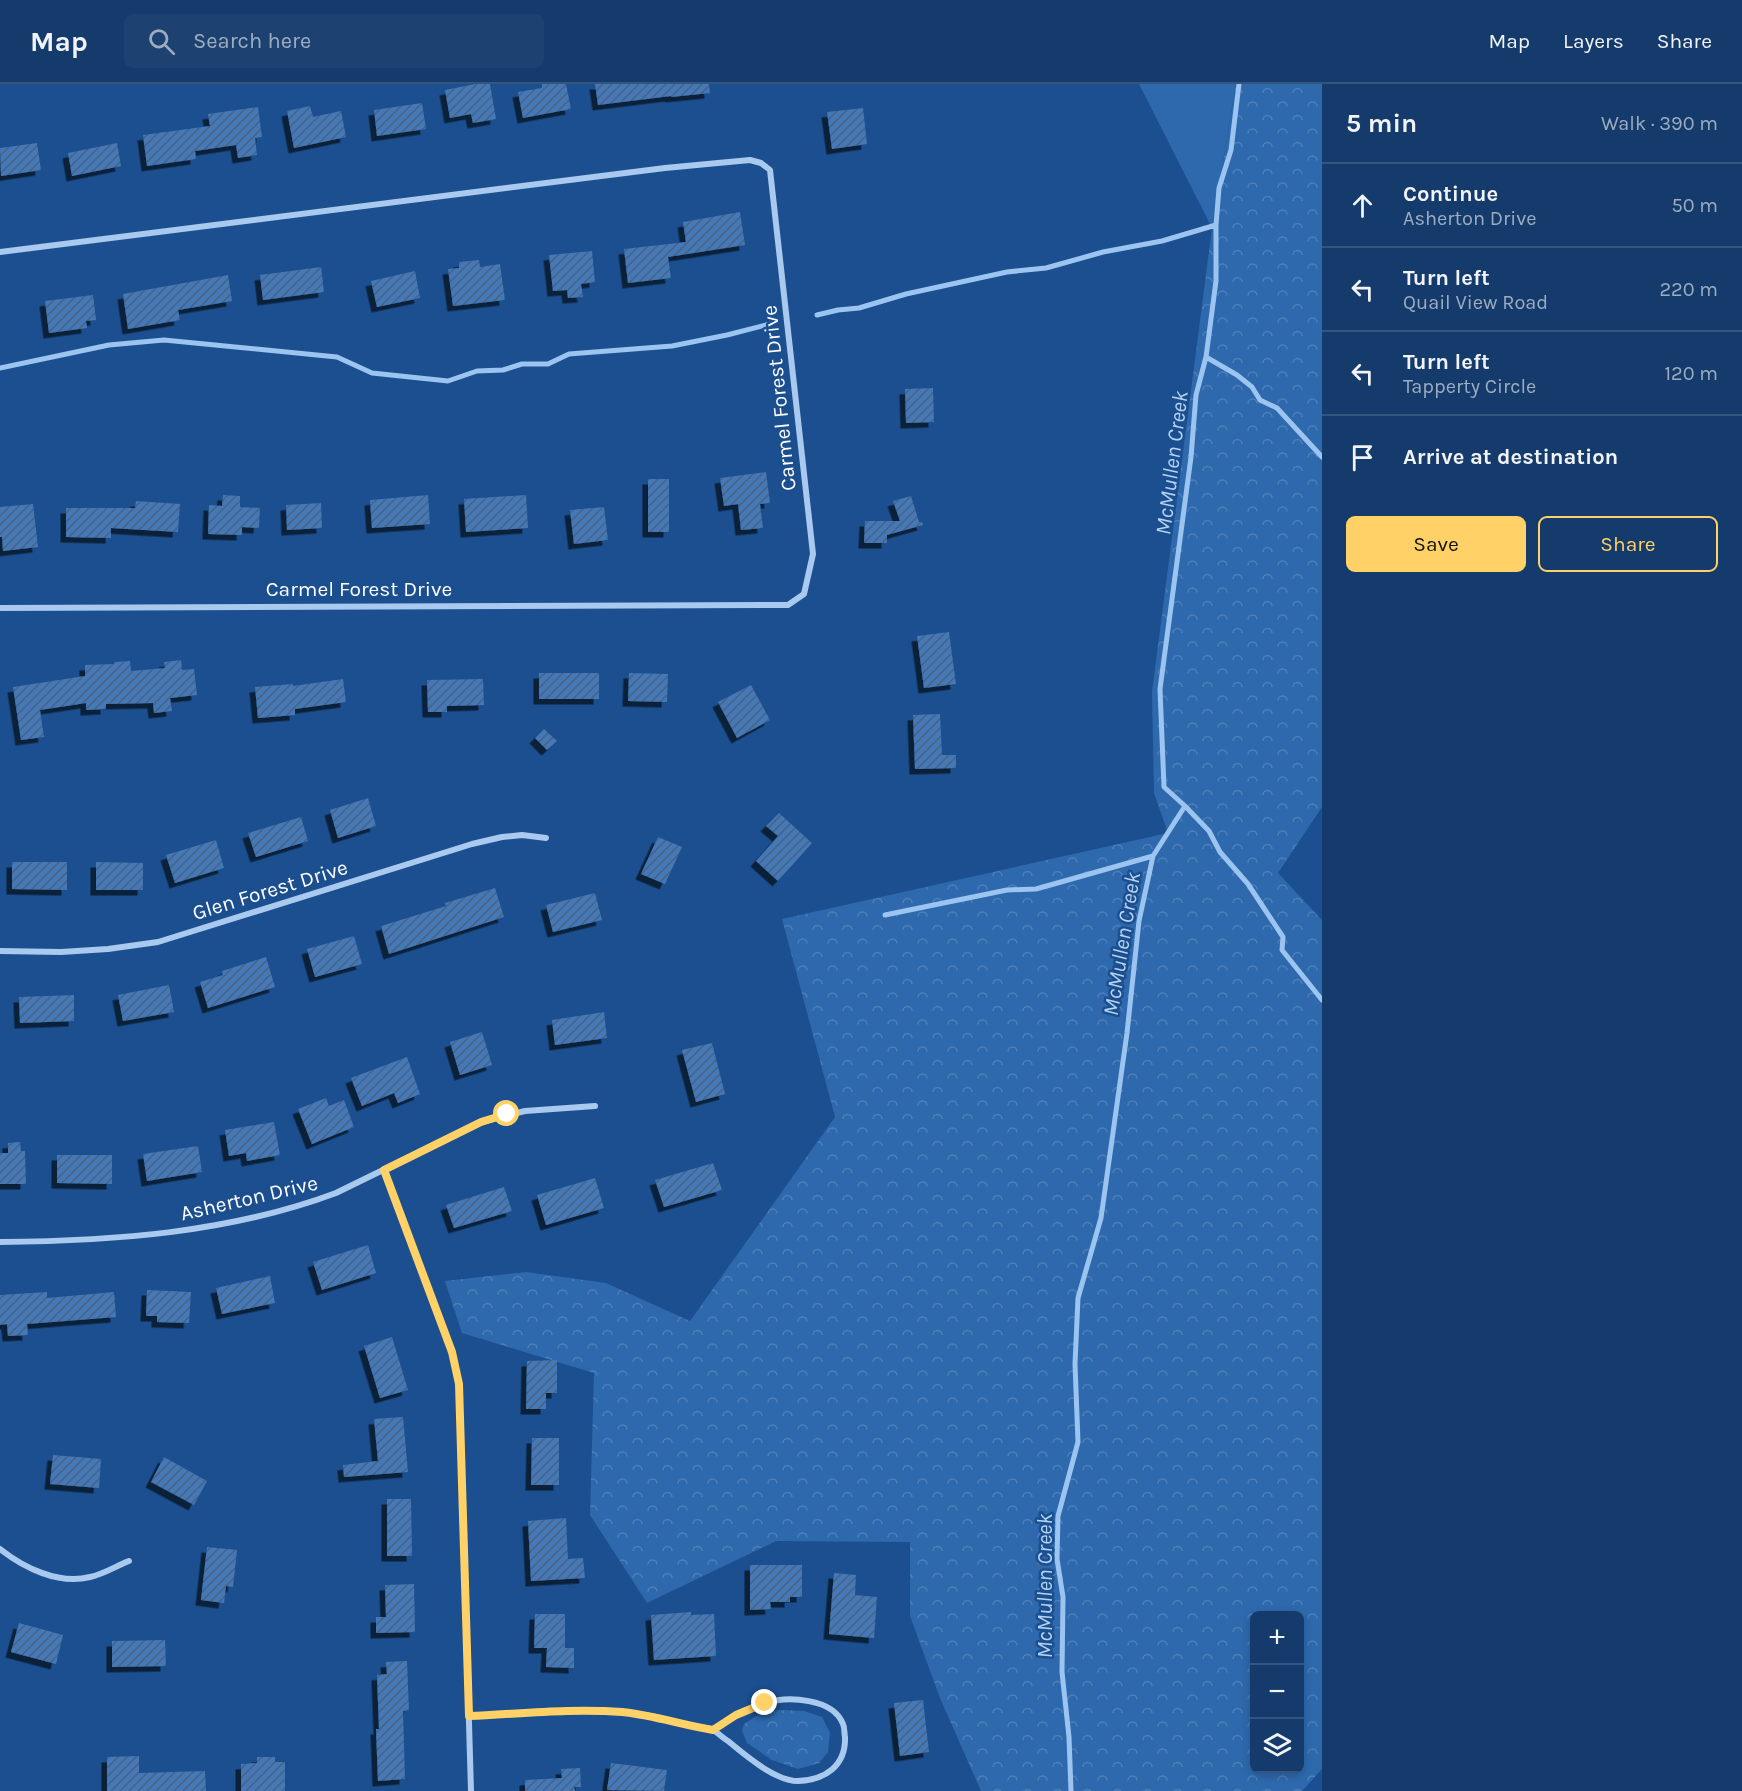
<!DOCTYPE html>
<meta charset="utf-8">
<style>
body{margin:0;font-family:Karla,sans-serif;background:#1d4271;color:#f1f3f6}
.controls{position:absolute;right:18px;bottom:18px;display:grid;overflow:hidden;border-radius:9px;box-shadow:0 3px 9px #0003}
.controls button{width:54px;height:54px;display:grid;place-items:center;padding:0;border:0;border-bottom:2px solid #33557e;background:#143b6b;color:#f1f3f6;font:30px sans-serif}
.stop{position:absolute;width:18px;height:18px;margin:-14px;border:4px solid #ffd166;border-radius:50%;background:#fff}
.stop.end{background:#ffd166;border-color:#fff;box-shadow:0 2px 6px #0008}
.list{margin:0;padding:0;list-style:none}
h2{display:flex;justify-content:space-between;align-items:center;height:78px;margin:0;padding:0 24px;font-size:26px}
h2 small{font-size:20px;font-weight:400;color:#9dadc1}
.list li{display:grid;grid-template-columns:39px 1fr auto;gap:18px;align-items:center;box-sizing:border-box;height:84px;padding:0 24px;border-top:2px solid #33557e}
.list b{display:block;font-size:22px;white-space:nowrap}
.list p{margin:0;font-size:20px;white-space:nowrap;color:#9dadc1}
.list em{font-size:20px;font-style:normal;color:#9dadc1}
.actions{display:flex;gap:12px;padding:18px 24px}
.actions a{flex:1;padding:14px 0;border:2px solid #ffd166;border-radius:9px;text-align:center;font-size:21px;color:#ffd166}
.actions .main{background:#ffd166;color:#111}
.icon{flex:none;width:33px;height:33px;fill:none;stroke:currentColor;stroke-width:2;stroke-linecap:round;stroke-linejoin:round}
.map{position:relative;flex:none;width:1322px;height:1707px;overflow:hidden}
header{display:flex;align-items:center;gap:36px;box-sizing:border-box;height:84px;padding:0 30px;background:#143b6b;border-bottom:2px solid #33557e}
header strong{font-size:28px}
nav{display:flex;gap:33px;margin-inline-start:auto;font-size:21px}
.search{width:420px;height:54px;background:#1d4271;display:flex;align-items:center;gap:15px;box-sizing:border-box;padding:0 21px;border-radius:9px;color:#9dadc1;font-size:22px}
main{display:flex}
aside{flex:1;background:#143b6b}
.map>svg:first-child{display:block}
.green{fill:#2e69ad}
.forest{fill:url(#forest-crowns);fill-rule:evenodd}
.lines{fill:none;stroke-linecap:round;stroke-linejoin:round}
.stream{stroke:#9cc4f0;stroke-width:5}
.building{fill:url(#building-hatch);filter:url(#shadow)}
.minor{stroke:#a9c9ee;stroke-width:6}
.route{stroke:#ffd166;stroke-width:8}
.labels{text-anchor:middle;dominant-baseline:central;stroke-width:5;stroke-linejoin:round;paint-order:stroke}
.street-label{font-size:21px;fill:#fff;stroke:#1b4f8f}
.water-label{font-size:22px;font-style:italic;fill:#b5d3f5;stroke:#1b4f8f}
</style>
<header>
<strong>Map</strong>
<div class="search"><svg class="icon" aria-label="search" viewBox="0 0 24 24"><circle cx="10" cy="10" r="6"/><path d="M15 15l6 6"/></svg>Search here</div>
<nav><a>Map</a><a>Layers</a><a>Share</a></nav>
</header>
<main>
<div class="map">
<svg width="1322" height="1707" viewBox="0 0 1322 1707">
<defs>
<pattern id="forest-crowns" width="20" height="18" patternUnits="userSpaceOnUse" patternTransform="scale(1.5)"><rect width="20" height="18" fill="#2e69ad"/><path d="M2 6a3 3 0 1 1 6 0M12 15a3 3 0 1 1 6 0" fill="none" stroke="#4d80b9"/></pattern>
<pattern id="building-hatch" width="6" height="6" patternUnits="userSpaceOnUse" patternTransform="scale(1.5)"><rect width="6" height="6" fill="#4478b7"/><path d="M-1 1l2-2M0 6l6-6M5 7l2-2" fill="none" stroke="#486282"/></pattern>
<filter id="shadow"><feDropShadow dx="-5.5" dy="5.5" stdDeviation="0" flood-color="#0009"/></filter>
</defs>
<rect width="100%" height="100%" fill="#1b4f8f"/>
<!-- green -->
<path class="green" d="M1139,0H1236L1212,144Z"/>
<!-- forest -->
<path class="forest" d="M1236,0H1322V723L1278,789L1322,836V1685L1302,1707H981L940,1614L910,1532V1458L776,1457L647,1519L590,1431L594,1289L462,1249L445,1197L526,1188L606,1199L690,1237L835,1033L782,835L1168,749L1154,709L1152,608L1212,144ZM1254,1532H1300V1684H1254Z
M779,1626L804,1627L822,1633L830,1649L828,1668L819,1679L798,1685L772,1676L747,1659L742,1647L744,1640L761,1629Z"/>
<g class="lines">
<!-- stream -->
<path class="stream" d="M1239,0L1231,66L1219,104L1216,141V197L1206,273L1196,311L1191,373L1160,605L1164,703L1185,722L1209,747L1220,768L1248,800L1283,853L1282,866L1322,916
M817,231L838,226L859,224L906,210L1007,188L1046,184L1103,168L1162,157L1216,141
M1206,273L1237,291L1252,303L1260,316L1277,324L1322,373
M0,284L109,261L164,256L337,273L372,289L448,297L477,287L503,286L522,280H548L569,270L672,262L727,251L770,240
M885,831L1007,806L1036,805L1153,772
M1071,1707L1069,1653L1062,1588L1063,1513L1057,1475L1058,1432L1078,1358L1075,1280L1078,1214L1101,1134L1127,949L1139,837L1153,772L1185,722"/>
</g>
<!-- building -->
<path class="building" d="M475,0H490L496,35L473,39L471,30L450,34L445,6Z
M542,0H566L571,25L523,34L518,8L542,4Z
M595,0H709L710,9L671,13V12L598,21Z
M422,19L426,45L377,52L374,26Z
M310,22L313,33L341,27L346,53L294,64L287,27Z
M258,23L262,53L255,54L257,71L238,74L236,61L195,67L196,75L147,82L143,51L210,42L208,30Z
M863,24L867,60L832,65L827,28Z
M37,59L41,86L1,92L0,64Z
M117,59L121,82L72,92L68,69Z
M740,128L745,161L668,173L671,194L628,199L624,165L686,158L683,138Z
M592,167L595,198L581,200L583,213L568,214L567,206L553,207L549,171Z
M479,176L480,183L500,180L505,216L453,222L448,185L459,184V178Z
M321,183L324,208L263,216L260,191Z
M415,187L420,214L377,223L371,197Z
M228,191L232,217L178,226L180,236L128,245L123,210Z
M93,211L96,236L86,237L87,244L49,249L45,217Z
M933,304L934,338L906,339L905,305Z
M766,388L770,419L760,420L763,444L741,446L738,420L724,422L720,394Z
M648,395H669V448H648Z
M223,411L240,412V423L260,424L259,444L242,443V451L208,450L209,421L222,422Z
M428,411L430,440L372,444L370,416Z
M526,411L528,444L466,448L464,415Z
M911,412L919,438H922L923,441L887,451V459H864L865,437H900L893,417Z
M136,417L180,420L178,448L111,444V454L66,453V424H135Z
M321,419L322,444L287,446L286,421Z
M33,420L38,463L3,467L2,453H0V423Z
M604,423L608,456L574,460L570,426Z
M949,548L956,600L924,604L917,552Z
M181,576L182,586L194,585L197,611L170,614L172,627L154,629L153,619L106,620V625L86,626V619L40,626L44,653L21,656L13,603L85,592V581L114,580V578L130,577L131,587L165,584L164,578Z
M539,589H599V615H539Z
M629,589L668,590L667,618L628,617Z
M343,595L346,618L295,625V631L258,634L255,603L293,600V602Z
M483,595L484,621L447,622V628H428L427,596Z
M751,601L770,636L737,654L718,618Z
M940,630L942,671H956V684L915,685L913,631Z
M544,645L557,657L547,666L535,654Z
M368,714L376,742L338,754L330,726Z
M779,729L812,759L778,797L756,777L778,752L766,742Z
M301,733L308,757L256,773L248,749Z
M658,753L682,763L665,800L641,790Z
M216,756L224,784L175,799L166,771Z
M12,778H67V806L12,805Z
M96,778L143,779V806H96Z
M495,804L504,833L389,870L381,842L446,822L445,819Z
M595,809L602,836L553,848L546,821Z
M354,852L362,880L315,893L307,865Z
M266,873L275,903L208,924L200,898L223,891L222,887Z
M169,901L174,928L123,937L118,911Z
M74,911V937L20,939L19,913Z
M604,928L607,954L555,961L552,936Z
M482,948L492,981L460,991L450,958Z
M712,959L725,1010L696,1018L682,966Z
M407,973L420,1010L398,1019L394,1009L362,1022L351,994Z
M326,1014L329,1022L344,1016L354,1043L312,1060L298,1025Z
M274,1038L280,1071L247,1077L246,1069L229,1072L225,1046Z
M20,1058L21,1067H25L26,1100H0V1069H8V1059Z
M198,1062L202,1088L147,1097L143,1070Z
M57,1071H112V1100L57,1099Z
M713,1079L722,1106L664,1123L655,1096Z
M595,1094L604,1124L546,1141L537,1111Z
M504,1103L512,1127L454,1144L446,1121Z
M368,1161L376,1189L322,1206L313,1178Z
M270,1192L275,1219L222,1230L216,1204Z
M147,1206L191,1208L189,1239L157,1238V1232H146Z
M47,1208V1214L114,1208L116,1233L27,1240L28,1251L8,1252L7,1240L0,1241V1211Z
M392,1253L408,1306L380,1314L364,1262Z
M557,1276V1309H546V1325H526L527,1277Z
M403,1333L408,1388L344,1393L343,1381L378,1377L374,1335Z
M532,1354H559V1401H531Z
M53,1371L101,1375L99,1404L50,1400Z
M164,1373L207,1397L194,1421L151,1398Z
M387,1415H411L412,1472H387Z
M566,1434L568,1475L583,1474L585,1494L531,1497L528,1437Z
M207,1463L237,1466L233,1503L226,1502L224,1519L201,1516Z
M750,1481H802V1513H790V1518H770L771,1525L750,1526Z
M834,1489L856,1491L855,1511L877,1513L874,1554L829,1550Z
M414,1500L415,1548L376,1549V1533H386L385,1501Z
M691,1528V1531L714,1530L716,1572L654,1576L651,1531Z
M535,1530H565V1564H574V1584L546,1583L547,1564H534Z
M19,1539L63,1551L56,1580L11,1568Z
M165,1556L166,1582L112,1583V1557Z
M407,1577L409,1626L403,1627L405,1695L378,1697L376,1645H379L377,1591L387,1590L386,1578Z
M923,1616L929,1668L900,1672L894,1619Z
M139,1672V1689L205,1687L206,1707H107V1673Z
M257,1673H275V1678H285V1707H241V1680L257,1679Z
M611,1679L667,1686L664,1707L607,1706Z
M580,1684L581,1703H574L575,1707H525V1696L562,1694L561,1685Z"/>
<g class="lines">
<!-- minor -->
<path class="minor" d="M0,168L665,84L750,76L761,79L770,86L813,470L804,510L788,521L0,524
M0,867L61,868L108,865L158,858L472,760L502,753L522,751L546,754
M384,1086L452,1268L459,1300L471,1707
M0,1158C113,1157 229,1149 336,1109L481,1038L525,1027L595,1022
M0,1465C24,1484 59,1501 90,1493C104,1490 116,1482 129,1477
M469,1632C519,1630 574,1623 624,1628C636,1630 648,1631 660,1634C667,1636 674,1639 682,1640C691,1643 704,1642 713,1646C718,1649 723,1654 728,1657C745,1671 775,1697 798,1697C825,1696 846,1682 845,1653C844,1649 845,1644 843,1640C833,1614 788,1612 765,1619C746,1624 729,1635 713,1646"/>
</g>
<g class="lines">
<!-- route -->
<path class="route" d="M507,1030L481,1038L384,1086L452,1268L459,1300L469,1632C519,1630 571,1624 622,1628C653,1631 682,1641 713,1646L736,1631L765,1619"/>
</g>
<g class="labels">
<!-- street labels -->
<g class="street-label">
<text transform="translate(779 314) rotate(-96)">Carmel Forest Drive</text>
<text x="359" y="505">Carmel Forest Drive</text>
<text transform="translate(270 806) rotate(-17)">Glen Forest Drive</text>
<text transform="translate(249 1114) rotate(-13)">Asherton Drive</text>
</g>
<!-- water labels -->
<g class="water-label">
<text transform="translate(1172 379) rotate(-83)">McMullen Creek</text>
<text transform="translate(1122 860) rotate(-81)">McMullen Creek</text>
<text transform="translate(1045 1502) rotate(-90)">McMullen Creek</text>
</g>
</g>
</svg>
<div class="controls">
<button>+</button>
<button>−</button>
<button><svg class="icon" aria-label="layers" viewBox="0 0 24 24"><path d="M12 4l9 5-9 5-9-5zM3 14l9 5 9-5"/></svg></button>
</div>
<div class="stop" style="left:507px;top:1030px"></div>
<div class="stop end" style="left:765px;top:1619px"></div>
</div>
<aside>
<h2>5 min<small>Walk · 390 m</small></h2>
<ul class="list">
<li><svg class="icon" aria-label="ahead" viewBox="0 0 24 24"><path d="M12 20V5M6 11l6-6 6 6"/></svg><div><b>Continue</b><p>Asherton Drive</p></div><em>50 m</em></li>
<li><svg class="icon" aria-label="left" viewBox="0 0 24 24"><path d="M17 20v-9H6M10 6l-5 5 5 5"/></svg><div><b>Turn left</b><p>Quail View Road</p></div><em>220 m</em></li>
<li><svg class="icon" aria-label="left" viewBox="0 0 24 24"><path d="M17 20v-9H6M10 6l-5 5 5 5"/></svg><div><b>Turn left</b><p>Tapperty Circle</p></div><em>120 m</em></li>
<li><svg class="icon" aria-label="arrive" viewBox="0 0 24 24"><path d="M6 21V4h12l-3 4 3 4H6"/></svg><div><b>Arrive at destination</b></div></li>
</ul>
<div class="actions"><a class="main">Save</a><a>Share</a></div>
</aside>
</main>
